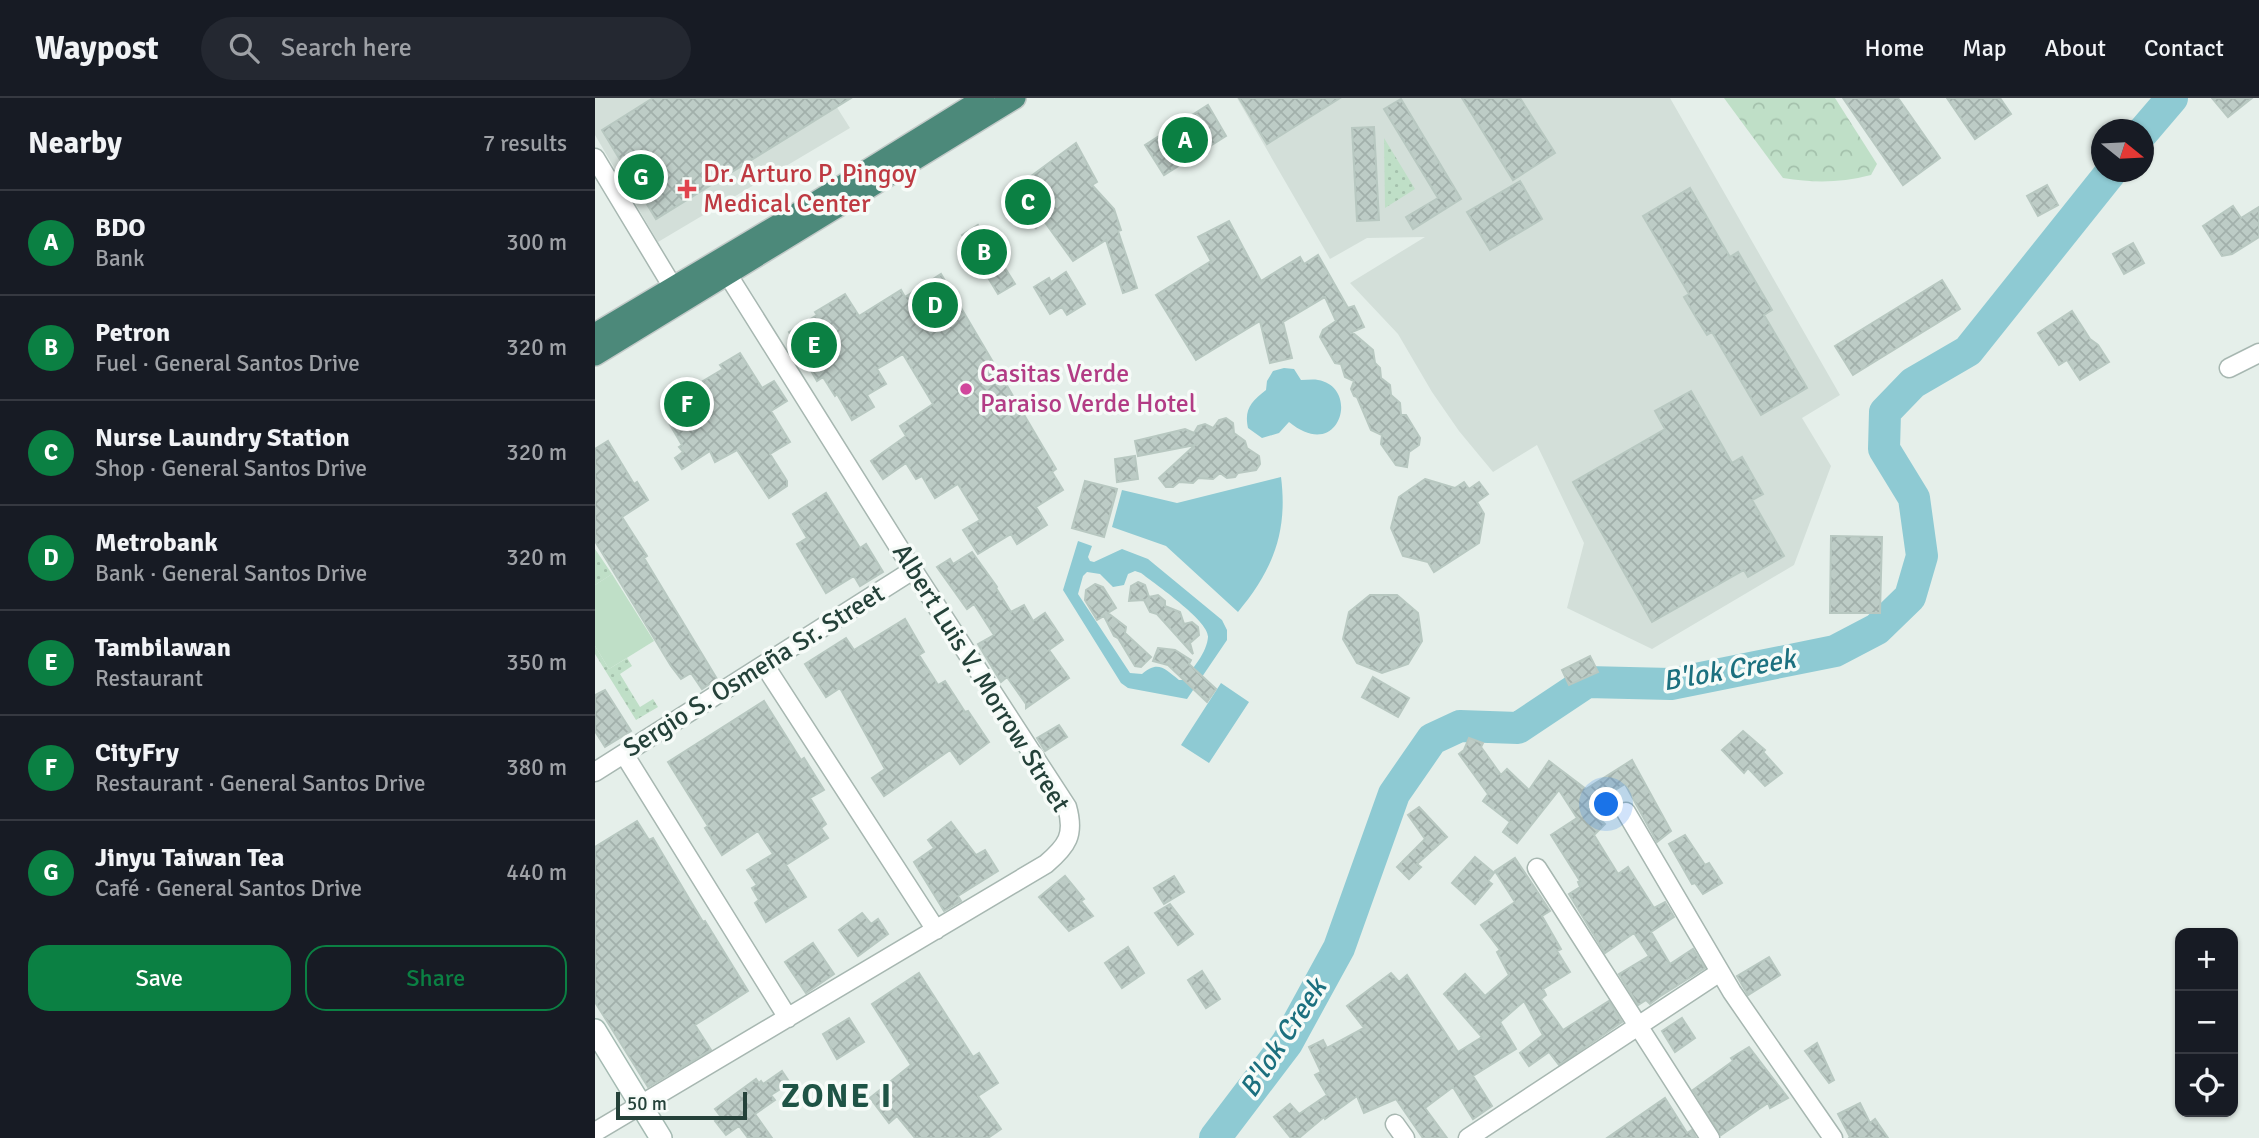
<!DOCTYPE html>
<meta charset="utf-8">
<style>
body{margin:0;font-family:Signika,sans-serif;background:#242831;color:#f1f3f6}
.controls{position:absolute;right:21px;bottom:21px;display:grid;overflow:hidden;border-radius:14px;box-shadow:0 2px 5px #0004}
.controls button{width:63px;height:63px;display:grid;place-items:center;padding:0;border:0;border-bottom:2px solid #363941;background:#171b24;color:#f1f3f6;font:35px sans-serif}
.compass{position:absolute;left:1496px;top:21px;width:63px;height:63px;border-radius:50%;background:#171b24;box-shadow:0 2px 5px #0004;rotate:108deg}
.scale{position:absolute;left:21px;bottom:18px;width:131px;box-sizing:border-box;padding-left:7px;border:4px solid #244139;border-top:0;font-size:19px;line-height:24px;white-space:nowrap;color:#244139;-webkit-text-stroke:5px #f6fbf8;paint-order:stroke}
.you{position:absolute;left:1012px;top:707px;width:24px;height:24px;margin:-18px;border:5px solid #fff;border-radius:50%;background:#1a73e8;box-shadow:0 0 0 10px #1a73e833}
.badge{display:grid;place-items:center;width:46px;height:46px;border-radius:50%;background:#0b8043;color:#fff;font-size:23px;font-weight:700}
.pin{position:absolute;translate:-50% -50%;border:4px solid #fff;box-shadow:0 2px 7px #0006}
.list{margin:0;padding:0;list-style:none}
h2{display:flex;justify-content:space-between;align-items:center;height:91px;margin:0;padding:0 28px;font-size:30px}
h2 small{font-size:23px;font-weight:400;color:#9ea1a6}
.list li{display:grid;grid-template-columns:46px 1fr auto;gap:21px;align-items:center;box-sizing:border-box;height:105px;padding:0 28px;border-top:2px solid #363941}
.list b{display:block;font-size:26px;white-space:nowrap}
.list p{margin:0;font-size:23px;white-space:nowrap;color:#9ea1a6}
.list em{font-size:23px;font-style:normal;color:#9ea1a6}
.actions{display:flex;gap:14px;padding:21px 28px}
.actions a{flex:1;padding:16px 0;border:2px solid #0b8043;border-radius:21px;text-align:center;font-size:24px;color:#0b8043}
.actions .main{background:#0b8043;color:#fff}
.icon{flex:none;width:38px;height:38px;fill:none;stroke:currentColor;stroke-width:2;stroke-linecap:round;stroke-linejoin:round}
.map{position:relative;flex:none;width:1664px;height:1040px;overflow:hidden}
header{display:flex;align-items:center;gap:42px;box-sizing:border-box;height:98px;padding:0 35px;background:#171b24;border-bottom:2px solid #363941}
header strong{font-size:33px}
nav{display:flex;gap:38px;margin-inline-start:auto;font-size:24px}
.search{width:490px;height:63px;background:#242831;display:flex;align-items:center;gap:18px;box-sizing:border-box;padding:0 24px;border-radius:38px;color:#9ea1a6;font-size:26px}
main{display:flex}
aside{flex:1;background:#171b24}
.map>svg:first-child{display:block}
.built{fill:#d3dfd9}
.green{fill:url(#green-dots)}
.forest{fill:url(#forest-crowns)}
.pitch{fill:#bfdfc7}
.water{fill:#8ecad3;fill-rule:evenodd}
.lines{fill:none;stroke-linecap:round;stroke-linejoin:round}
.river{stroke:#8ecad3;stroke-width:32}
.building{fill:url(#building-cross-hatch);stroke:#b8c8c1;stroke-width:2}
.minor-casing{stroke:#a7b7b1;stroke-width:21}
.secondary-casing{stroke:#a4bab2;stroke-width:24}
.trunk-casing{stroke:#c2cac8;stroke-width:24}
.minor{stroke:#fff;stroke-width:18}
.secondary{stroke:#fff;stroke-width:21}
.trunk{stroke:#4c897a;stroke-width:21}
.health-dot{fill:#e0444e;stroke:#f6fbf8;stroke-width:2.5}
.hotel-dot{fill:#d1479c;stroke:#f6fbf8;stroke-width:2.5}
.labels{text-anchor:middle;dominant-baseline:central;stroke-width:7;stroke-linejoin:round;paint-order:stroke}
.health-label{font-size:26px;fill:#be3a42;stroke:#f6fbf8;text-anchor:start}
.hotel-label{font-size:26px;fill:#b23c85;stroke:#f6fbf8;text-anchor:start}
.street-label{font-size:26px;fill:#244139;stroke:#f6fbf8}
.water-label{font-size:28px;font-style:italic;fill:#1c707f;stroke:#f6fbf8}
.district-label{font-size:33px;font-weight:bold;letter-spacing:2px;fill:#1f5446;stroke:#f6fbf8}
</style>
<header>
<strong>Waypost</strong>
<div class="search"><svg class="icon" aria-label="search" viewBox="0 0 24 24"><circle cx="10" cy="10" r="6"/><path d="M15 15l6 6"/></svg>Search here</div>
<nav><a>Home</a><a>Map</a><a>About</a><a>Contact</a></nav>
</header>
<main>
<aside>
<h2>Nearby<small>7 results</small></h2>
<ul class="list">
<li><span class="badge">A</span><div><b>BDO</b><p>Bank</p></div><em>300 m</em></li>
<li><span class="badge">B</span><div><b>Petron</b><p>Fuel · General Santos Drive</p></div><em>320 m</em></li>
<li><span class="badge">C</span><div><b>Nurse Laundry Station</b><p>Shop · General Santos Drive</p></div><em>320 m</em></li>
<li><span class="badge">D</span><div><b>Metrobank</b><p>Bank · General Santos Drive</p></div><em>320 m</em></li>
<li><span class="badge">E</span><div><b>Tambilawan</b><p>Restaurant</p></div><em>350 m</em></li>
<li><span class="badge">F</span><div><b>CityFry</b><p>Restaurant · General Santos Drive</p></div><em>380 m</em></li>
<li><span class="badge">G</span><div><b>Jinyu Taiwan Tea</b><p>Café · General Santos Drive</p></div><em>440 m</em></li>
</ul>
<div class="actions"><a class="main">Save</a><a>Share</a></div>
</aside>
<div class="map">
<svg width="1664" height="1040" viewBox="0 0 1664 1040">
<defs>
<pattern id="green-dots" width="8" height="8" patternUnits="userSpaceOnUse" patternTransform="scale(1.75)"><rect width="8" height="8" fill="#bfdfc7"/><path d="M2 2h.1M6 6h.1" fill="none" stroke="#a4c1ac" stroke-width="1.8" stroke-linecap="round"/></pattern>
<pattern id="forest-crowns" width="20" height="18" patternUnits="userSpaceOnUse" patternTransform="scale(1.75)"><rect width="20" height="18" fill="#bfdfc7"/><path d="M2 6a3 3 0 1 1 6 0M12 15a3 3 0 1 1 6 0" fill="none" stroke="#a4c1ac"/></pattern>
<pattern id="building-cross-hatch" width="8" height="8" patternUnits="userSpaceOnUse" patternTransform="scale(1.75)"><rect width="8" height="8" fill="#bdccc6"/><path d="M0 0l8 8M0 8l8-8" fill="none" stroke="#a2b0ab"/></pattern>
</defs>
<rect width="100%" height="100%" fill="#e5efea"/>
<!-- built -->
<path class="built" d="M0,0H236L255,30L63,144L0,37Z
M642,0H1075L1245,297L1207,320L1236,368L1199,467L1057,551L972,510L989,445L942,347L898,374L864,333L837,294L803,236L755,185L830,139L772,140L735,161Z"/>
<!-- green -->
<path class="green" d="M789,40L820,91L790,110Z
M0,451L17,476L0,487Z
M0,548L14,571L32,560L37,568L25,576L45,609L58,601L63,609L41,622L0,556Z"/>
<!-- forest -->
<path class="forest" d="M1129,0H1240L1282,66L1276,77C1244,85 1220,85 1188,80Z"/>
<!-- pitch -->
<path class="pitch" d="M17,476L59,543L14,571L0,548V487Z"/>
<!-- water -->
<path class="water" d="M689,270L699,271L706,282C712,282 718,281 723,282C766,289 745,366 694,324L684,335L667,340L653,330C649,311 656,304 671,292L672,283L678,273Z
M686,379C693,434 678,472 643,514L571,448L517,429L527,392L582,405Z
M483,443L497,448L493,459L495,463L499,464L527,451L553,461L627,522L632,532V542L592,601L533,590L526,585L468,492ZM540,473L546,475C560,486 614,523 613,539C612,554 598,571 588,582H584C570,571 563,562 547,576L535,575L483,496L488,478L492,474L505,476L518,489L529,487L533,476Z
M626,585L654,604L614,665L586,647Z"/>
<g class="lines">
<!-- river -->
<path class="river" d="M1548,34L1577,0
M620,1040L692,945L744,850L799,696L837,641L865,628L923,630L992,584L1076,586L1240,553L1282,531L1315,499L1327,458L1319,400L1289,351L1290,314L1318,285L1373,253L1516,74"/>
</g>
<!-- building -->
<path class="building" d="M58,0H256L61,121L7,32Z
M644,0H745L672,46Z
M867,0H925L960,55L918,82Z
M1248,0H1303L1345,60L1308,87Z
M1352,0H1405L1416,16L1380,41Z
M1617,0H1657L1633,19Z
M806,1L866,101L818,131L811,119L843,100L789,11Z
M613,7L631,38L569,77L550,47Z
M779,29L784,122L762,123L757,30Z
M481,45L502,84L497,87L519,111L526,132L523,133L542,190L528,195L511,142L478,163L449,123L441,130L413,95Z
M925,83L947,121L895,152L872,114Z
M1452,87L1463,107L1443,118L1432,98Z
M1095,90L1135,159L1143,154L1177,212L1169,217L1212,290L1166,317L1117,234L1112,237L1102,221L1089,199L1094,196L1048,118Z
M1638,108L1646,120L1664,109V139L1637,156L1627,158L1608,128Z
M634,123L666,183L705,159L709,166L723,157L753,210L759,208L769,229L757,234L778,252L780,265L785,270L786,280L795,287L796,297L805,305L806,317H811L825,340L824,347L814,354L812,369L801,367L786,346L787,337L776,332L762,299L759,298L756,291L759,283L750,279L746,266L740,265L725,239L728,232L741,223L730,199L688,224L697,260L675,265L665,223L601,262L561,197L616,163L603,139Z
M383,127L420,186L403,196L367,137Z
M1538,145L1549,165L1529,176L1518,156Z
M471,174L490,206L472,217L467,209L455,216L439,189L454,180L456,184Z
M346,176L461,371L457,374L468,392L441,409L452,427L422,446L416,436L383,456L368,432L385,422L363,386L340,400L327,378L321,381L311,365L288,381L276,363L311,338L305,328L338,306L308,256L282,271L291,286L272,297L279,309L257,322L242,296L240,298L228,279L222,283L194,234L222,217L220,214L250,196L264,218L306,192L310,199Z
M1347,182L1365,211L1258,277L1240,248Z
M1477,213L1495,241L1503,247L1514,264L1485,282L1472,262L1464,267L1443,235Z
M145,255L167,290L179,283L192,303L176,313L195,344L175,356L192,383V388L174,400L142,352L120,364L115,353L87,371L80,360L88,354L84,349L87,347L67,313L110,286L108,283L128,271L125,267Z
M1096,293L1137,365L1147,359L1168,396L1157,402L1189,458L1153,479L1149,472L1057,524L978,384L1070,331L1060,313Z
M631,320L638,325L639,335L650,343L652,350L664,358L665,366L661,372L643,375L640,379L632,380L625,375L618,381L603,380L598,385L584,384L578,389H571L564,380L600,347L543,358L540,343L590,331L599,335L603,328L610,326L618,330L624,322Z
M13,343L39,386L42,384L53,402L27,419L52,458L49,460L122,581L107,591L96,575L86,581L76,568L0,443V351Z
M540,358L543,381L522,384L520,361Z
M830,381L860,390L869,384L874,391L884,384L893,396L882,404L889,416L884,445L839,474L833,464L808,458L796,430L804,399Z
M490,383L522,391L509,439L477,430Z
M231,395L265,450L271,446L288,474L265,488L259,478L231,495L202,446L212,440L198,416Z
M1236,438L1287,439L1285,515H1235Z
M377,454L402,489L401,490L416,514L429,507L438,523L450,515L468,542L454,552L474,580L431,610V606L412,579L406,584L383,546L399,537L379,506L372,511L342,469L355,461L358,466Z
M543,484L550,487L554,499L563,497L570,503V508L585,514L589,526L597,524L603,529L604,537L595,545L598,556L562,516L555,514L549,502L534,503L536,488Z
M500,486L508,489L521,510L513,515L531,529L530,535L556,559L546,569L540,568L523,540L519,538L509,518L502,522L490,502L491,492Z
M775,497H802L823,515L827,543L813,566L787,575L762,565L748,541L754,514Z
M310,521L329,554L324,557L343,587L350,583L370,614L373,613L394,644L365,666L355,652L289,698L277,680L290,671L245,590L231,599L210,566L251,540L259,552Z
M563,550L580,552L596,562L594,566L621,591L612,604L573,567L558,563Z
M995,558L1003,574L974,587L967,572Z
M778,579L814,600L803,619L767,599Z
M10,592L36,633L10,649L0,633V597Z
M169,603L206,662L209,660L229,692L215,700L231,726L226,730L233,740L191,767L211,799L171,824L160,805L164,802L157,790L162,787L152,772L178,756L163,733L127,757L110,730L113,728L73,664Z
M464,627L472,639L450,653L442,640Z
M1148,633L1170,652L1168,654L1187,675L1170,688L1153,670L1149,675L1127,652Z
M874,640L888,645L886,649L906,677L912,671L934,692L954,663L991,691L1037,662L1076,733L1062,744L1030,686L992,709L1010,726L999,737L1023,776L1033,769L1059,810L1070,804L1079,819L1056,834L1075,866L1098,851L1110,870L1064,899L1055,906L1051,902L1043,907L1024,876L1054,858L1039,835L1010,855L974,796L985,789L983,784L985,783L956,737L982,720L964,692L922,745L908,734L915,724L888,703L893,696L864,656L869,652Z
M824,709L852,739L822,766L826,769L814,781L802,769L830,741L813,717Z
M42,723L54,742L58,740L108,824L110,823L153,893L100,927L116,952L53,989L0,904V749Z
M356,724L381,757L390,752L403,773L363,798L366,803L349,813L319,764L339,750L333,742Z
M1090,737L1110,767L1114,765L1127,785L1108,796L1100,785L1097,786L1074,746Z
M880,759L899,775L893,783L897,786L880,806L857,785Z
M920,760L955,813L947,818L966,851L962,853L975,874L948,891L951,897L946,901L968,932L1014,903L1027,924L964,967L954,954L934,968L925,955L948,937L929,903L905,924L921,951L878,978L897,1008L878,1021L858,989L830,1010L852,1040H828L801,1001L769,1015L762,998L730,1021L729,1019L704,1040H696L679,1019L695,1006L704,1016L732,997L720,977L726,974L714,949L728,942L732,950L769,930L752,908L796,875L804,884L812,877L863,954L887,939L849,896L870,876L890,898L914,877L902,854L905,852L886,827L920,804L900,773Z
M470,778L489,801L486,803L498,818L474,833L444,799Z
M579,778L589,794L569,806L559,790Z
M575,806L598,836L583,847L560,815Z
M267,815L276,826L283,821L293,836L263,858L244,832Z
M218,845L239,876L211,895L190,864Z
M533,849L549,875L527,890L510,865Z
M1174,859L1185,877L1153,897L1142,878Z
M607,873L625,901L611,910L593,882Z
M324,875L378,959L384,955L403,985L383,998L406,1031L393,1040H320L302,1018L294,1025L275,1000L316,967L277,906Z
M254,920L269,944L242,961L228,936Z
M1087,920L1100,940L1080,954L1067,933Z
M1222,945L1239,982L1234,985L1210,953Z
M1154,949L1193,1000L1175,1010L1173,1005L1126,1037L1098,992L1138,963L1136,960Z
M187,973L195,985L176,997L180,1002L160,1016L177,1040H153L144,1028L131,1037L120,1023L126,1019L120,1011L161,981L164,985L166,983L168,986Z
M1070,1000L1092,1035L1097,1032L1101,1040H1012Z
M1265,1005L1275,1025L1280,1021L1293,1040H1254L1255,1039L1243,1016Z"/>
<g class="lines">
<!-- minor casing -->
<g class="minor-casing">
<path id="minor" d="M0,60L85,201
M1634,270L1664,255
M170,568L341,832
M29,656L193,920
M0,674L318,472
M1031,714L1137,894L1238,1040
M942,770L1115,1040
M800,1026L810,1040
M0,1034L451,766C472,748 480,737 472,709L318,472L126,166
M873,1040L1125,874"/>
</g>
<!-- secondary casing -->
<g class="secondary-casing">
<path id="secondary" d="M0,932L66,1040"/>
</g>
<!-- trunk casing -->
<g class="trunk-casing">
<path id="trunk" d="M0,236L213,109L389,0
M0,257L420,0"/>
</g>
<!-- minor -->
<use href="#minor" class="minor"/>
<!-- secondary -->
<use href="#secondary" class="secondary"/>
<!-- trunk -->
<use href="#trunk" class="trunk"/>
</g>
<!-- markers -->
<path class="health-dot" d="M88.5 80.5h7v7h7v7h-7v7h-7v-7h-7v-7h7z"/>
<circle class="hotel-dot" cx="371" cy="291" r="7"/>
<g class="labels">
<!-- health labels -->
<g class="health-label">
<text x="108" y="76">Dr. Arturo P. Pingoy<tspan x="108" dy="30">Medical Center</tspan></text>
</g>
<!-- hotel labels -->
<g class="hotel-label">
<text x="385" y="276">Casitas Verde<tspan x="385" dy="30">Paraiso Verde Hotel</tspan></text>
</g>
<!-- street labels -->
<g class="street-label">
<text transform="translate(159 573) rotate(-32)">Sergio S. Osmeña Sr. Street</text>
<text transform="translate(386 580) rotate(58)">Albert Luis V. Morrow Street</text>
</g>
<!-- water labels -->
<g class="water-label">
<text transform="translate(1134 572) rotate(-10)">B'lok Creek</text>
<text transform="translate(688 940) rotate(-57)">B'lok Creek</text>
</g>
<!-- district labels -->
<g class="district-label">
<text x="242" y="998">ZONE I</text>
</g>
</g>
</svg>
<div class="controls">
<button>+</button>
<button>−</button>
<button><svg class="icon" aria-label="locate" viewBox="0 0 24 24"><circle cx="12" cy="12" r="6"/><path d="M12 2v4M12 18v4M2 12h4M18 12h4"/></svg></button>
</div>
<svg class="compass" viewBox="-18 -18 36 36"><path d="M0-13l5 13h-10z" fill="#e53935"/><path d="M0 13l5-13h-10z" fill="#9ea1a6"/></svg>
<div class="scale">50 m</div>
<div class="you"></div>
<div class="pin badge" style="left:590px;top:42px">A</div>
<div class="pin badge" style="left:389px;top:154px">B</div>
<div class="pin badge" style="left:433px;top:104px">C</div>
<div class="pin badge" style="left:340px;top:207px">D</div>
<div class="pin badge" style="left:219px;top:247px">E</div>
<div class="pin badge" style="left:92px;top:306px">F</div>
<div class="pin badge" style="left:46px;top:79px">G</div>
</div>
</main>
